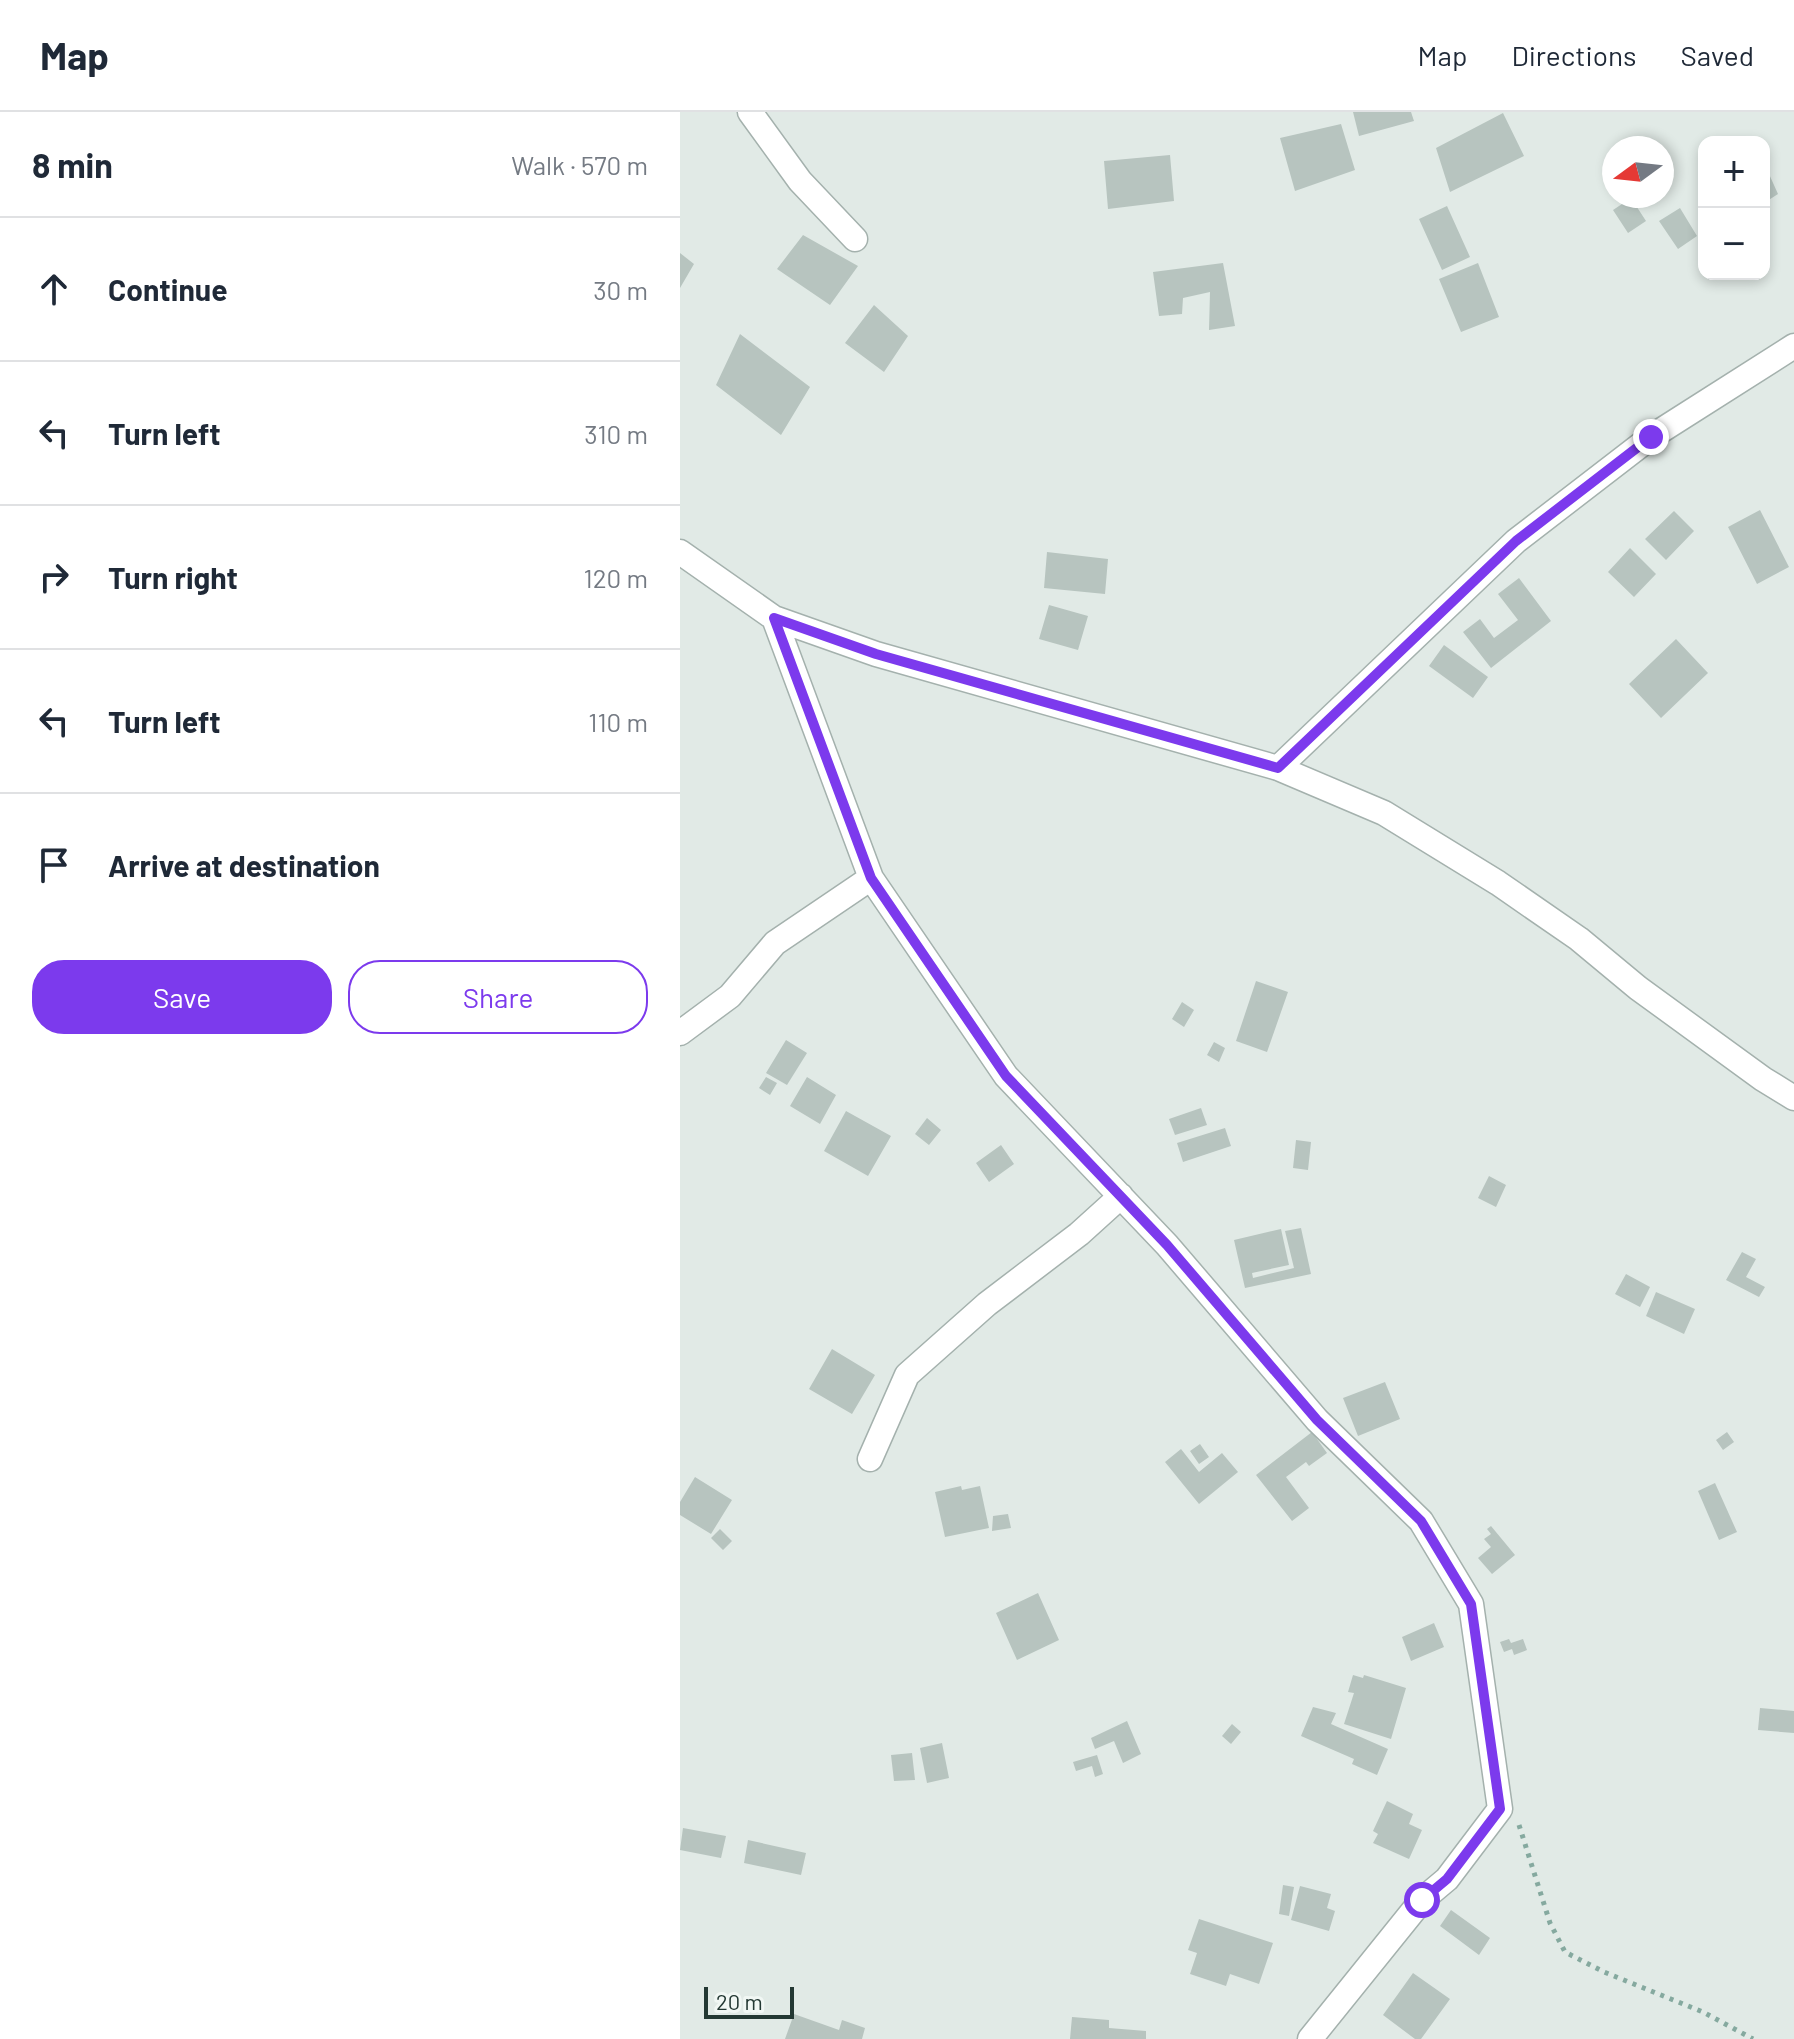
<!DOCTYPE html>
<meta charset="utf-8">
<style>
body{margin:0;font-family:Barlow,sans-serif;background:#f2f2f3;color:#1f2937}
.controls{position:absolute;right:24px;top:24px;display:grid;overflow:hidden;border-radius:16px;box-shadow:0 4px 12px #0003}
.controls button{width:72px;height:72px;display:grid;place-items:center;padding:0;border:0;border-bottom:2px solid #e0e1e3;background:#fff;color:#1f2937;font:40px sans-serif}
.compass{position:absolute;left:922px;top:24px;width:72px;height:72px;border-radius:50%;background:#fff;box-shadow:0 4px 12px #0003;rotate:255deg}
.scale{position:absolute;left:24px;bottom:20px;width:90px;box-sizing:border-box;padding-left:8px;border:4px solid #233833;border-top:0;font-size:22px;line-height:28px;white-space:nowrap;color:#233833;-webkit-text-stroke:6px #f1f7f4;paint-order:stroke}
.stop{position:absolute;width:24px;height:24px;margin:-18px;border:6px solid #7c3aed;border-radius:50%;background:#fff}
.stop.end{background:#7c3aed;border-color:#fff;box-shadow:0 2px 8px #0008}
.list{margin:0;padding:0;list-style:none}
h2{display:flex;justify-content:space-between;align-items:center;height:104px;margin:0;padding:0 32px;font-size:34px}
h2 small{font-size:26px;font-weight:400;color:#747a83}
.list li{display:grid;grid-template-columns:52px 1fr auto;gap:24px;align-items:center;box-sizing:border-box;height:144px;padding:0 32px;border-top:2px solid #e0e1e3}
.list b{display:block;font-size:30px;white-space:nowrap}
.list em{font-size:26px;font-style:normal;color:#747a83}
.actions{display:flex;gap:16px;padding:24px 32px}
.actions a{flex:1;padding:18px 0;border:2px solid #7c3aed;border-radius:32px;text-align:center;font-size:28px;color:#7c3aed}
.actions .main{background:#7c3aed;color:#fff}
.icon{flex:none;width:44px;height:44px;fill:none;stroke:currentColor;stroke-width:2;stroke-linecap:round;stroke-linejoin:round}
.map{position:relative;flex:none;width:1114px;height:1927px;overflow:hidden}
header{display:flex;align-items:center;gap:48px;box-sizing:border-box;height:112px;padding:0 40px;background:#fff;border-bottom:2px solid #e0e1e3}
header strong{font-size:38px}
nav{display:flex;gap:44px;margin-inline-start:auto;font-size:28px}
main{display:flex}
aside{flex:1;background:#fff}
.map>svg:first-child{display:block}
.building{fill:#b7c4bf}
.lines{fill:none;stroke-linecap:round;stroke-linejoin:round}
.minor-casing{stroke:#a4b1ad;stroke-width:27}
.path{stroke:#85a99f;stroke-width:5;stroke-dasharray:4 6;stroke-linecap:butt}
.minor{stroke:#fff;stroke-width:24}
.route{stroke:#7c3aed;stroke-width:10}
</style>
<header>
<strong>Map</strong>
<nav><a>Map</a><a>Directions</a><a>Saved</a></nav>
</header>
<main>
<aside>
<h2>8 min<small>Walk · 570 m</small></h2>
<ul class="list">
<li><svg class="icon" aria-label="ahead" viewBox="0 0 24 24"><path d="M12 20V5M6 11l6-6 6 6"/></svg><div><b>Continue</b></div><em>30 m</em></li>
<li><svg class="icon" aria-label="left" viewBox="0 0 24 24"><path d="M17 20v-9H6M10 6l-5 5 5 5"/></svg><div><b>Turn left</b></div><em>310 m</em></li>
<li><svg class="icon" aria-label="right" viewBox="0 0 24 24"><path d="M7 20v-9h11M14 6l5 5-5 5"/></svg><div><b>Turn right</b></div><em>120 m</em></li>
<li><svg class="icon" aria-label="left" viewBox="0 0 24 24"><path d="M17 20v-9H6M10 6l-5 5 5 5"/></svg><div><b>Turn left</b></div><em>110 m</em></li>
<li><svg class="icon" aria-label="arrive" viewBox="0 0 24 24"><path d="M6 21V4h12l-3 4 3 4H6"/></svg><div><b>Arrive at destination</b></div></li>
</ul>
<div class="actions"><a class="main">Save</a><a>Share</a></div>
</aside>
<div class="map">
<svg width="1114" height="1927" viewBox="0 0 1114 1927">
<rect width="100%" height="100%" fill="#e1eae6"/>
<!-- building -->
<path class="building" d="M673,0H731L734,9L679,24Z
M823,1L844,44L770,80L756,36Z
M661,12L675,58L615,79L600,26Z
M490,43L494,89L428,97L424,49Z
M1089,62L1098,82L1084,91V66Z
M951,86L966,109L948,121L933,98Z
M767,94L790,145L762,158L739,107Z
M1000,96L1017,124L998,137L979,109Z
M123,123L178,154L150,193L97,157Z
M0,141L14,152L0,176Z
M543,151L555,214L529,218L530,180L503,186L502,202L479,204L473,160Z
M798,151L819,205L781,220L759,167Z
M194,193L228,224L204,260L165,231Z
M60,222L130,275L101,323L36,273Z
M1080,398L1109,455L1077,472L1048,415Z
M994,399L1014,419L986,448L965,427Z
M950,436L976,462L954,485L928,460Z
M367,440L428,447L425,482L364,476Z
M839,466L871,509L811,556L783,520L800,507L814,526L838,508L818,482Z
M369,493L408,504L398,538L359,527Z
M996,527L1028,561L981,606L949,572Z
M764,533L808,565L793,586L749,554Z
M576,869L608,880L587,940L556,929Z
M502,890L514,898L504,915L492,907Z
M106,928L127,941L107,973L86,961Z
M534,930L545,936L539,950L527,943Z
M86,965L97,971L90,983L79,976Z
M127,965L156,983L140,1012L110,994Z
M521,996L527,1013L495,1023L489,1007Z
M166,999L211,1024L188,1064L144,1039Z
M247,1006L261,1018L249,1033L235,1022Z
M545,1016L551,1034L503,1050L497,1031Z
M616,1028L631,1030L628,1058L613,1056Z
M321,1033L334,1052L309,1070L296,1051Z
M809,1064L826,1073L816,1095L798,1086Z
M621,1116L631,1162L565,1176L554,1128L601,1117L609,1153L572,1161L573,1166L614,1156L605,1119Z
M1062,1140L1076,1147L1066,1165L1085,1175L1079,1185L1046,1168Z
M946,1162L970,1175L960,1195L935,1182Z
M976,1180L1015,1197L1004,1222L966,1204Z
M152,1237L195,1263L172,1302L129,1277Z
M705,1270L720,1307L678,1324L663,1286Z
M632,1320L647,1341L629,1354L626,1350L606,1365L629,1396L612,1409L576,1363Z
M1047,1320L1054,1330L1043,1338L1036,1328Z
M520,1332L529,1345L519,1352L510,1339Z
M501,1337L519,1360L542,1341L558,1360L519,1392L485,1350Z
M15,1365L52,1388L31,1422L0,1403V1390Z
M1035,1371L1057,1420L1039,1428L1018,1379Z
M281,1374L282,1378L300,1374L309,1416L265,1425L255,1380Z
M328,1402L331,1416L312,1419L313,1404Z
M811,1414L835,1443L812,1462L798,1446L811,1435L804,1427L811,1422L807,1417Z
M40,1417L52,1429L43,1438L31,1426Z
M358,1481L379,1528L337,1548L316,1501Z
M754,1511L764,1535L731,1549L722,1525Z
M829,1527L831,1531L843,1527L847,1538L834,1543L832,1537L824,1540L820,1530Z
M673,1563L683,1566L684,1563L726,1576L711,1627L664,1612L674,1581L668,1580Z
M633,1595L656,1601L651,1612L708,1637L697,1663L672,1652L674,1647L621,1624Z
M1080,1596L1114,1599V1621L1078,1618Z
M447,1609L461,1642L443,1651L434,1629L415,1637L411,1626Z
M552,1612L561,1620L551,1632L542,1624Z
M262,1631L269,1666L247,1671L240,1636Z
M232,1641L235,1668L214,1669L211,1643Z
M417,1643L423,1662L415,1665L412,1654L396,1659L393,1650Z
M707,1689L733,1702L729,1712L742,1718L729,1747L693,1731L698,1722L693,1719Z
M3,1716L46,1724L41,1746L0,1738Z
M68,1728L126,1741L121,1763L64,1751Z
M603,1773L614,1775L609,1804L599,1802Z
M620,1774L651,1782L647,1796L655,1799L649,1819L611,1808Z
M771,1798L810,1826L799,1843L760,1814Z
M519,1807L593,1831L579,1872L550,1862L546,1874L510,1862L517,1841L508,1838Z
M733,1861L770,1887L741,1927H735L703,1903Z
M114,1902L159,1918L162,1908L185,1916L182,1927H105Z
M392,1905L429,1908V1916L466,1919V1927H390Z"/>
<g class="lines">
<!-- minor casing -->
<g class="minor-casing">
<path id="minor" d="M70,0L120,69L175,127
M0,440L94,506L196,542L598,656L704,701L818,771L899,827L958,876L1083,967L1114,986
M94,506L191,766L326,964L487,1133L637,1308L741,1409L791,1492L820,1697L767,1767L742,1788L630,1927
M598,656L836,429L971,325L1114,234
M0,921L50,884L95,831L191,766
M190,1347L227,1263L307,1192L399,1122L441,1084"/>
</g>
<!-- path -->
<path class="path" d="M839,1713L870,1811L885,1840L924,1860L1023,1900L1073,1927"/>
<!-- minor -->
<use href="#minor" class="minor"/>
</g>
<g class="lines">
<!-- route -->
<path class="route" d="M742,1788L767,1767L820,1697L791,1492L741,1409L637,1308L487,1133L326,964L191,766L94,506L196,542L598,656L836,429L971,325"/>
</g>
</svg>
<div class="controls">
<button>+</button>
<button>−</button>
</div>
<svg class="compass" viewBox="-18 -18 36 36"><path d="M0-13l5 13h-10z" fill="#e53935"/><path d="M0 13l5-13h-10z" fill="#747a83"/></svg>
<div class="scale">20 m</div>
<div class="stop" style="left:742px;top:1788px"></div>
<div class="stop end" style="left:971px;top:325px"></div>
</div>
</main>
